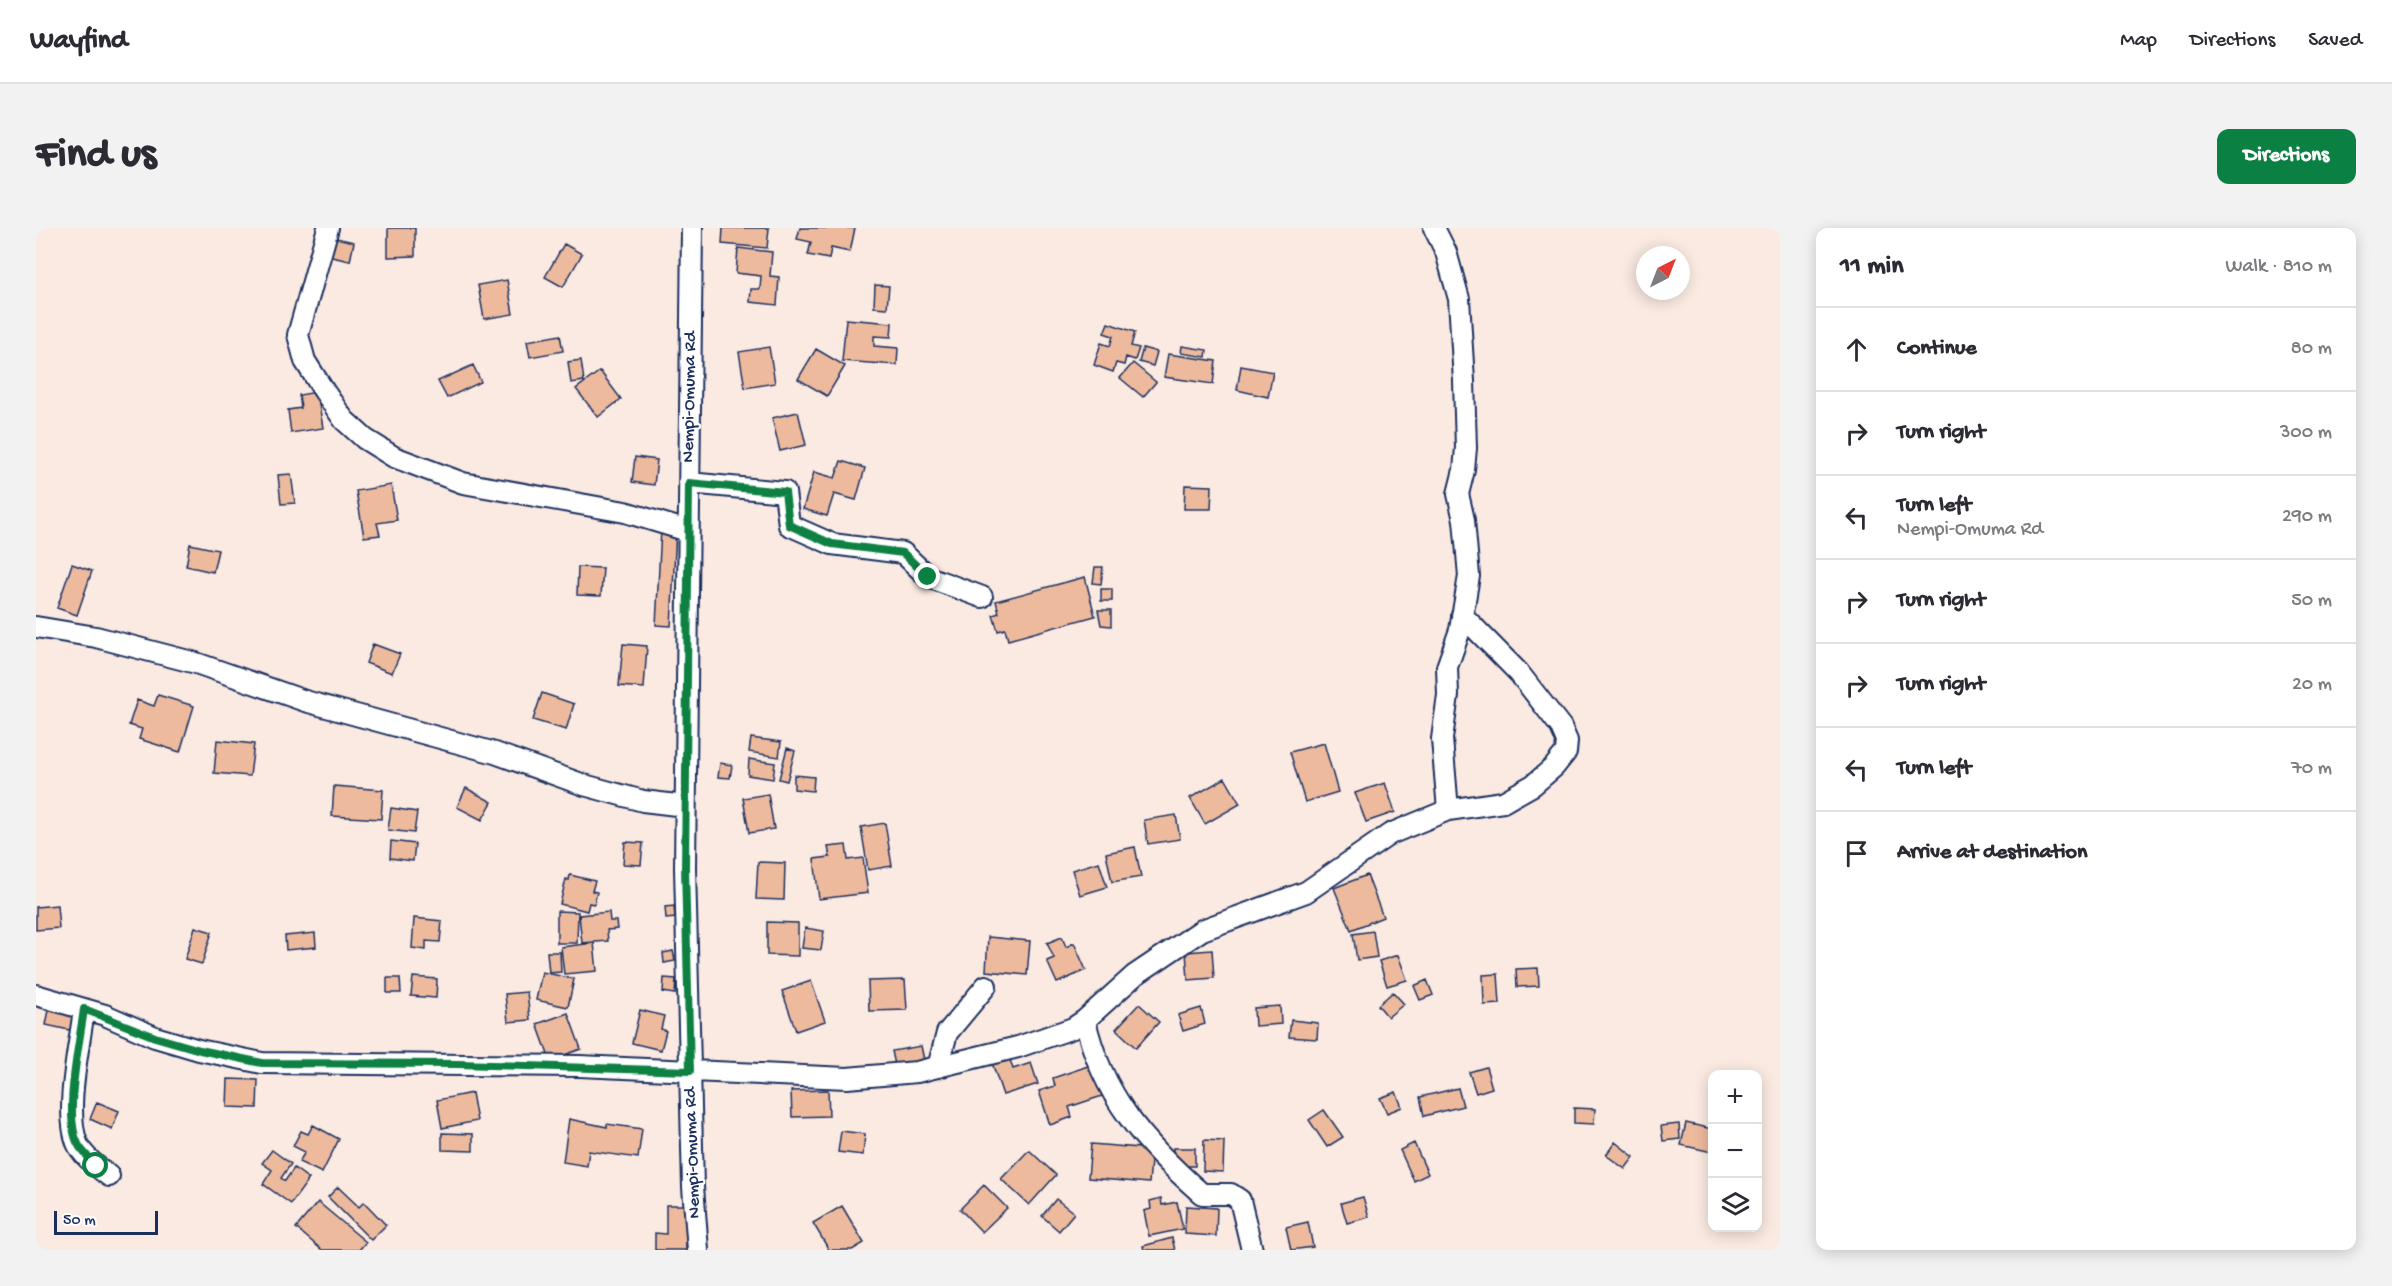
<!DOCTYPE html>
<meta charset="utf-8">
<style>
body{margin:0;font-family:"Gochi Hand",sans-serif;background:#f2f2f3;color:#2b2b33}
.controls{position:absolute;right:18px;bottom:18px;display:grid;overflow:hidden;border-radius:12px;box-shadow:0 3px 15px #0003}
.controls button{width:54px;height:54px;display:grid;place-items:center;padding:0;border:0;border-bottom:2px solid #e1e1e2;background:#fff;color:#2b2b33;font:30px sans-serif}
.compass{position:absolute;left:1600px;top:18px;width:54px;height:54px;border-radius:50%;background:#fff;box-shadow:0 3px 15px #0003;rotate:42deg}
.scale{position:absolute;left:18px;bottom:15px;width:104px;box-sizing:border-box;padding-left:6px;border:3px solid #1b2f5e;border-top:0;font-size:16px;line-height:21px;white-space:nowrap;color:#1b2f5e;-webkit-text-stroke:4px #fff;paint-order:stroke}
.stop{position:absolute;width:18px;height:18px;margin:-14px;border:4px solid #0b8043;border-radius:50%;background:#fff}
.stop.end{background:#0b8043;border-color:#fff;box-shadow:0 2px 6px #0008}
.list{margin:0;padding:0;list-style:none}
h2{display:flex;justify-content:space-between;align-items:center;height:78px;margin:0;padding:0 24px;font-size:26px}
h2 small{font-size:20px;font-weight:400;color:#7c7c81}
.list li{display:grid;grid-template-columns:39px 1fr auto;gap:18px;align-items:center;box-sizing:border-box;height:84px;padding:0 24px;border-top:2px solid #e1e1e2}
.list b{display:block;font-size:22px;white-space:nowrap}
.list p{margin:0;font-size:20px;white-space:nowrap;color:#7c7c81}
.list em{font-size:20px;font-style:normal;color:#7c7c81}
.icon{flex:none;width:33px;height:33px;fill:none;stroke:currentColor;stroke-width:2;stroke-linecap:round;stroke-linejoin:round}
.map{position:relative;flex:none;width:1744px;height:1022px;overflow:hidden;border-radius:12px}
header{display:flex;align-items:center;gap:36px;box-sizing:border-box;height:84px;padding:0 30px;background:#fff;border-bottom:2px solid #e1e1e2}
header strong{font-size:28px}
nav{display:flex;gap:33px;margin-inline-start:auto;font-size:21px}
.intro{display:flex;align-items:center;justify-content:space-between;box-sizing:border-box;height:144px;padding:0 36px}
h1{margin:0;font-size:42px}
.button{padding:15px 27px;border-radius:12px;background:#0b8043;color:#fff;font-size:21px;font-weight:700}
main{display:flex;gap:36px;padding:0 36px}
aside{flex:1;background:#fff;border-radius:12px;box-shadow:0 3px 15px #0003}
.map>svg:first-child{display:block}
.building{fill:#edba9e;stroke:#1b2f5e;stroke-width:1.5}
.lines{fill:none;stroke-linecap:round;stroke-linejoin:round}
.minor-casing{stroke:#1b2f5e;stroke-width:24}
.minor{stroke:#fff;stroke-width:20}
.route{stroke:#0b8043;stroke-width:8}
.labels{text-anchor:middle;dominant-baseline:central;stroke-width:4.5;stroke-linejoin:round;paint-order:stroke}
.street-label{font-size:18px;fill:#1b2f5e;stroke:#fff}
</style>
<header>
<strong>Wayfind</strong>
<nav><a>Map</a><a>Directions</a><a>Saved</a></nav>
</header>
<div class="intro"><h1>Find us</h1><a class="button">Directions</a></div>
<main>
<div class="map">
<svg width="1744" height="1022" viewBox="0 0 1744 1022">
<rect width="100%" height="100%" fill="#faeae2"/>
<filter id="ink" filterUnits="userSpaceOnUse"><feTurbulence type="fractalNoise" baseFrequency=".0167" numOctaves="2"/><feDisplacementMap in="SourceGraphic" scale="12" xChannelSelector="R" yChannelSelector="G"/><feConvolveMatrix kernelMatrix="1 2 1 2 8 2 1 2 1" color-interpolation-filters="sRGB"/></filter>
<g filter="url(#ink)">
<!-- building -->
<path class="building" d="M352,0H379V28L352,29Z
M687,0H733L731,20L686,16Z
M764,0H819L814,24L795,20L793,31L772,27L775,14L761,11Z
M296,9L318,14L314,33L291,28Z
M528,16L546,26L527,59L509,49Z
M702,20L736,24L734,48L743,49L741,77L714,74L715,61H724L725,48L700,45Z
M471,52L477,86L448,91L442,57Z
M839,57L853,58L851,80L838,79Z
M810,91L856,95L855,109L838,108V118L862,120L861,137L806,133Z
M1072,95L1099,104L1095,118L1103,120L1099,132L1090,129L1088,137L1080,135L1077,144L1058,137L1065,115L1074,118L1077,108L1068,105Z
M524,107L527,123L494,129L491,113Z
M1146,118L1171,122L1170,129L1145,125Z
M733,119L739,155L709,160L703,124Z
M1107,120L1121,124L1117,138L1103,134Z
M780,121L809,138L791,168L762,151Z
M1132,126L1180,133L1177,156L1128,149Z
M545,132L548,153L535,155L532,134Z
M1097,135L1120,154L1107,169L1084,150Z
M437,137L445,154L411,170L402,153Z
M1205,138L1237,144L1232,169L1201,162Z
M564,143L585,171L562,189L540,161Z
M281,164L287,200L255,205L252,182L265,180L263,167Z
M762,184L770,217L744,223L736,190Z
M599,229L621,232L618,257L596,254Z
M805,233L829,240L820,272L798,266L791,288L767,281L778,244L799,250Z
M255,246L259,275L245,276L242,247Z
M355,257L361,292L341,295L344,307L328,309L320,263Z
M1149,257L1176,258L1175,281H1148Z
M625,301L640,302L635,398L620,397Z
M154,316L182,322L177,344L150,338Z
M36,336L56,343L41,387L21,380Z
M542,339L567,340L565,368L541,367Z
M1059,339H1067L1065,356L1057,355Z
M1049,349L1059,388L972,412L969,401L962,403L957,387L963,385L960,373Z
M1065,361H1076V373H1065Z
M1062,382H1075V398L1065,397Z
M337,416L364,426L356,445L330,435Z
M587,416L611,418L608,460L583,458Z
M506,465L538,476L530,502L497,492Z
M122,467L158,478L144,524L103,511L106,501L93,497L101,472L118,478Z
M715,510L745,514L743,529L713,524Z
M181,512L218,516L214,548L178,545Z
M1288,515L1302,564L1269,574L1254,524Z
M751,520L759,523L751,553L743,551Z
M713,531L739,535L737,551L712,547Z
M684,535L696,537L694,550L682,549Z
M758,547L778,549L777,563L758,561Z
M1189,550L1204,576L1169,596L1154,570Z
M1349,555L1359,584L1330,594L1319,565Z
M298,558L347,562L345,591L296,588Z
M430,560L456,574L446,592L421,579Z
M732,566L738,601L713,605L707,570Z
M355,580L381,584L378,605L352,602Z
M1140,587L1144,611L1112,616L1108,592Z
M849,595L856,638L832,642L825,599Z
M355,613L379,616L377,633L354,630Z
M589,614L607,615L605,637L587,636Z
M810,617L812,632L827,630L832,665L783,671L778,631L794,629L792,619Z
M1099,619L1105,649L1076,654L1070,625Z
M722,634L749,635L748,672L720,671Z
M1063,634L1071,659L1044,667L1036,642Z
M534,647L559,653L556,663L561,664L558,676L553,675L551,683L524,676L530,651L533,652Z
M1331,647L1347,689L1315,702L1298,660Z
M21,677L23,700L0,702V679Z
M638,678L639,690L630,691L629,679Z
M521,683L542,684L541,715H521Z
M573,684L574,693H580L581,701L571,702L572,713L546,715L543,687Z
M378,690L406,693L404,714L390,713V722L376,720Z
M731,694L762,695V728L731,727Z
M159,699L176,704L166,736L149,731Z
M769,700L788,703L785,722L766,720Z
M1337,703L1341,729L1321,732L1317,706Z
M279,705L280,719L250,722L249,708Z
M952,709L994,713L991,747L950,743Z
M1026,709L1030,719L1038,715L1050,742L1021,755L1011,733L1018,730L1011,715Z
M558,715L561,743L528,746L525,719Z
M1176,722L1178,750L1152,752L1150,724Z
M637,723L639,733L628,735L627,725Z
M511,724H524L525,744L513,745Z
M1362,727L1371,752L1351,758L1343,733Z
M1502,740L1503,758L1481,759L1480,741Z
M506,744L538,751L532,779L500,772Z
M1462,746L1464,776L1448,777L1447,747Z
M377,749L401,751L400,770L375,768Z
M351,750H364L365,765H351Z
M628,750L640,751L639,766L627,764Z
M869,752L871,782L833,783L832,753Z
M1391,752L1397,767L1384,772L1378,758Z
M775,753L789,793L760,803L746,763Z
M491,764L494,792L472,794L469,766Z
M1357,764L1368,776L1352,789L1342,777Z
M1103,776L1123,794L1100,820L1080,801Z
M1244,778L1245,796L1219,798L1218,780Z
M1165,780L1169,796L1147,803L1142,787Z
M13,782L41,789L38,803L10,797Z
M604,782L628,788L625,801L630,803L625,822L596,815Z
M532,785L545,821L514,832L501,796Z
M1255,792L1282,795L1281,811L1253,809Z
M885,818L888,832L859,837L856,823Z
M973,829L977,841L995,835L1002,856L967,867L956,835Z
M1055,837L1066,868L1033,879L1036,889L1014,897L1003,863L1019,858L1017,850Z
M1450,839L1456,860L1440,865L1433,844Z
M192,851L222,852L221,880L191,879Z
M1422,860L1427,878L1388,888L1384,869Z
M792,862L793,888L756,889L755,863Z
M1360,864L1366,879L1351,885L1344,870Z
M436,865L441,893L406,900L401,872Z
M61,874L83,883L76,901L54,891Z
M1538,880L1559,881L1558,896L1538,895Z
M1288,882L1307,909L1291,919L1273,892Z
M533,891L571,899V896L606,901L602,930L553,923L551,938L527,934Z
M1650,895L1676,901V924L1645,917Z
M1643,896L1644,911L1627,913L1625,898Z
M277,897L303,911L286,945L263,934L269,924L257,918L265,903L272,906Z
M805,903L829,906L827,927L802,924Z
M406,905L437,906V923L406,922Z
M1168,912L1188,913L1187,944L1167,943Z
M1579,914L1598,929L1589,941L1570,927Z
M1378,915L1392,946L1378,953L1364,922Z
M1055,916L1116,921L1113,955L1052,950Z
M1137,920H1159V938H1137Z
M236,922L255,936L245,950L249,953L258,940L273,951L255,976L227,956L236,942L226,935Z
M993,922L1020,947L993,977L965,951Z
M948,957L971,980L946,1004L924,981Z
M302,959L323,979L328,974L350,997L335,1012L292,969Z
M1327,969L1333,989L1311,995L1305,975Z
M1125,970L1126,977L1141,974L1147,1001L1113,1008L1108,983L1115,981L1114,973Z
M1020,971L1038,985L1023,1003L1006,988Z
M282,974L330,1014L323,1022H286L260,1000Z
M630,977H650V1022H619V1005L630,1006Z
M806,978L828,1015L816,1022H793L777,995Z
M1150,978L1181,980L1180,1008L1149,1006Z
M1272,994L1277,1019L1255,1022L1250,999Z
M1136,1010L1139,1022H1108L1107,1018Z"/>
<g class="lines">
<!-- minor casing -->
<g class="minor-casing">
<path id="minor" d="M292,0L262,107L269,133L288,163L308,192L329,211L358,229L427,255L589,284L652,303
M656,0L649,640L657,959L662,1022
M1398,0L1410,24L1423,71L1428,153L1430,220L1428,242L1422,266L1428,292L1433,348L1424,402L1411,439L1412,467L1406,511L1412,582
M653,255L749,264L753,297L796,316L867,325L892,349L946,369
M0,399L60,409L160,435L269,473L459,525L548,557L607,573L649,578
M0,767L69,787L119,809L163,822L226,835L543,838L811,850L881,844L982,819L1037,800L1049,792L1099,747L1166,702L1270,664L1354,606L1412,582L1467,574L1497,557L1518,539L1530,524L1531,513L1525,499L1483,445L1426,387
M48,781C44,817 28,881 41,915C46,928 63,940 73,948
M1049,792C1066,868 1109,916 1166,966H1195L1204,972L1216,1022
M902,839L911,805L950,758"/>
</g>
<!-- minor -->
<use href="#minor" class="minor"/>
</g>
</g>
<g class="lines" filter="url(#ink)">
<!-- route -->
<path class="route" d="M60,938C55,931 46,924 42,916C27,888 44,813 48,781L119,809L164,822L226,835L422,836L654,843L649,640L653,255L749,264L753,297L796,316L867,325L892,349"/>
</g>
<g class="labels">
<!-- street labels -->
<g class="street-label">
<text transform="translate(654 169) rotate(-89)">Nempi-Omuma Rd</text>
<text transform="translate(657 925) rotate(-92)">Nempi-Omuma Rd</text>
</g>
</g>
</svg>
<div class="controls">
<button>+</button>
<button>−</button>
<button><svg class="icon" aria-label="layers" viewBox="0 0 24 24"><path d="M12 4l9 5-9 5-9-5zM3 14l9 5 9-5"/></svg></button>
</div>
<svg class="compass" viewBox="-18 -18 36 36"><path d="M0-13l5 13h-10z" fill="#e53935"/><path d="M0 13l5-13h-10z" fill="#7c7c81"/></svg>
<div class="scale">50 m</div>
<div class="stop" style="left:60px;top:938px"></div>
<div class="stop end" style="left:892px;top:349px"></div>
</div>
<aside>
<h2>11 min<small>Walk · 810 m</small></h2>
<ul class="list">
<li><svg class="icon" aria-label="ahead" viewBox="0 0 24 24"><path d="M12 20V5M6 11l6-6 6 6"/></svg><div><b>Continue</b></div><em>80 m</em></li>
<li><svg class="icon" aria-label="right" viewBox="0 0 24 24"><path d="M7 20v-9h11M14 6l5 5-5 5"/></svg><div><b>Turn right</b></div><em>300 m</em></li>
<li><svg class="icon" aria-label="left" viewBox="0 0 24 24"><path d="M17 20v-9H6M10 6l-5 5 5 5"/></svg><div><b>Turn left</b><p>Nempi-Omuma Rd</p></div><em>290 m</em></li>
<li><svg class="icon" aria-label="right" viewBox="0 0 24 24"><path d="M7 20v-9h11M14 6l5 5-5 5"/></svg><div><b>Turn right</b></div><em>50 m</em></li>
<li><svg class="icon" aria-label="right" viewBox="0 0 24 24"><path d="M7 20v-9h11M14 6l5 5-5 5"/></svg><div><b>Turn right</b></div><em>20 m</em></li>
<li><svg class="icon" aria-label="left" viewBox="0 0 24 24"><path d="M17 20v-9H6M10 6l-5 5 5 5"/></svg><div><b>Turn left</b></div><em>70 m</em></li>
<li><svg class="icon" aria-label="arrive" viewBox="0 0 24 24"><path d="M6 21V4h12l-3 4 3 4H6"/></svg><div><b>Arrive at destination</b></div></li>
</ul>
</aside>
</main>
